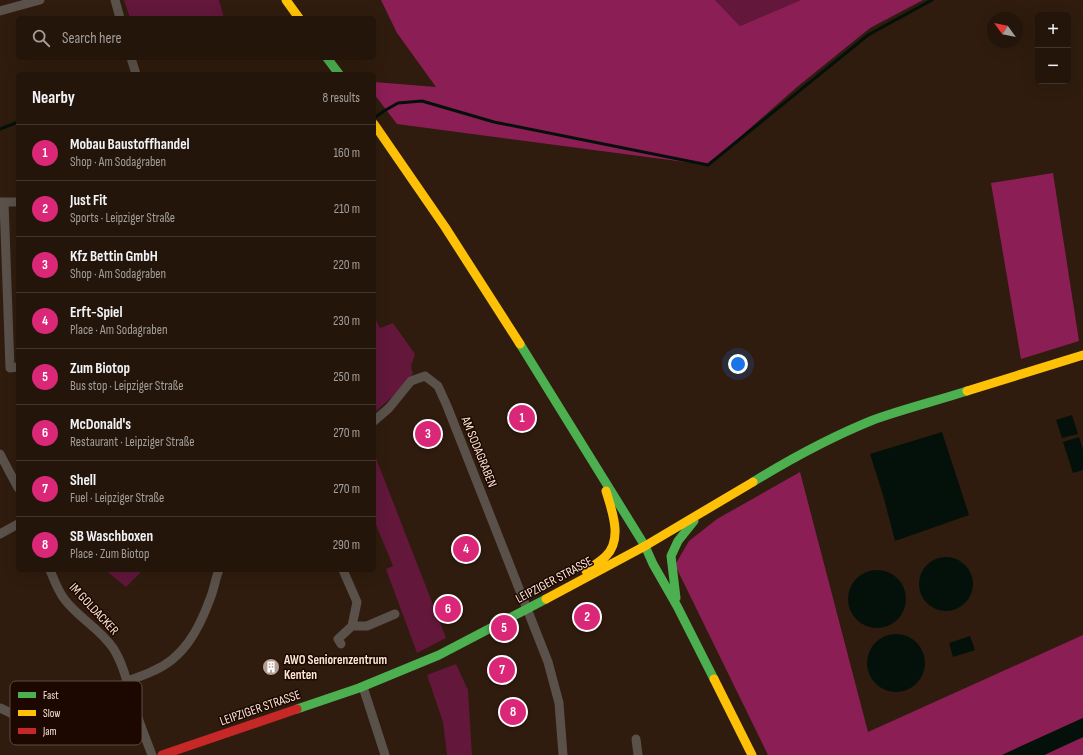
<!DOCTYPE html>
<meta charset="utf-8">
<style>
body{margin:0;font-family:"Sofia Sans Condensed",sans-serif;background:#2b1e13;color:#f1f3f6}
.controls{position:absolute;right:12px;top:12px;display:grid;overflow:hidden;border-radius:6px;box-shadow:0 4px 16px #0002}
.controls button{width:36px;height:36px;display:grid;place-items:center;padding:0;border:0;border-bottom:1px solid #40342b;background:#23150a;color:#f1f3f6;font:20px sans-serif}
.compass{position:absolute;left:987px;top:12px;width:36px;height:36px;border-radius:50%;background:#23150a;box-shadow:0 4px 16px #0002;rotate:303deg}
.you{position:absolute;left:738px;top:364px;width:14px;height:14px;margin:-10px;border:3px solid #fff;border-radius:50%;background:#1a73e8;box-shadow:0 0 0 6px #1a73e833}
.badge{display:grid;place-items:center;width:26px;height:26px;border-radius:50%;background:#db2777;color:#fff;font-size:13px;font-weight:700}
.pin{position:absolute;translate:-50% -50%;border:2px solid #fff;box-shadow:0 1px 4px #0006}
.list{margin:0;padding:0;list-style:none}
h2{display:flex;justify-content:space-between;align-items:center;height:52px;margin:0;padding:0 16px;font-size:17px}
h2 small{font-size:13px;font-weight:400;color:#a39f9c}
.list li{display:grid;grid-template-columns:26px 1fr auto;gap:12px;align-items:center;box-sizing:border-box;height:56px;padding:0 16px;border-top:1px solid #40342b}
.list b{display:block;font-size:15px;white-space:nowrap}
.list p{margin:0;font-size:13px;white-space:nowrap;color:#a39f9c}
.list em{font-size:13px;font-style:normal;color:#a39f9c}
.icon{flex:none;width:22px;height:22px;fill:none;stroke:currentColor;stroke-width:2;stroke-linecap:round;stroke-linejoin:round}
.map{position:relative;flex:none;width:1083px;height:755px;overflow:hidden}
.search{position:absolute;background:#23150a;box-shadow:0 4px 16px #0002;left:16px;top:16px;width:360px;height:44px;display:flex;align-items:center;gap:10px;box-sizing:border-box;padding:0 14px;border-radius:6px;color:#a39f9c;font-size:15px}
.panel{position:absolute;background:#23150a;box-shadow:0 4px 16px #0002;left:16px;top:72px;width:360px;height:500px;border-radius:6px}
.map>svg:first-child{display:block}
.green{fill:#62173b}
.forest{fill:#8c1e56}
.water{fill:#04110a}
.lines{fill:none;stroke-linecap:round;stroke-linejoin:round}
.stream{stroke:#04110a;stroke-width:3}
.street{stroke:#5a514a;stroke-width:9}
.fast{stroke:#4caf50;stroke-width:9}
.slow{stroke:#ffc107;stroke-width:9}
.jam{stroke:#c62828;stroke-width:9}
.labels{text-anchor:middle;dominant-baseline:central;stroke-width:3;stroke-linejoin:round;paint-order:stroke}
.street-label{font-size:13px;fill:#fde5d6;stroke:#1c0800}
.poi-label{font-size:13px;font-weight:bold;fill:#fde5d6;stroke:#1c0800;text-anchor:start}
.key{fill:#1c0800;stroke:#604a40;stroke-width:1}
.key-label{font-size:11px;fill:#fde5d6}
</style>
<div class="map">
<svg width="1083" height="755" viewBox="0 0 1083 755">
<rect width="100%" height="100%" fill="#2f1c0e"/>
<!-- green -->
<path class="green" d="M124,0H219L224,18H130Z
M715,0H801L740,26Z
M374,316L380,328L393,323L415,354L411,366L413,374L393,396L374,413Z
M374,453L446,638L417,653L386,569L393,566L374,520Z
M105,570H143L126,587Z
M456,664L468,690L472,755H447L443,722L427,675Z"/>
<!-- forest -->
<path class="forest" d="M381,0H715L740,26L801,0H923L870,28L797,87L708,165L397,124L374,94V82L436,87L397,33Z
M1053,173L1079,341L1021,359L991,183Z
M800,472L868,732L1083,635V718L1002,755H768L675,565L689,541L717,519Z
M1083,737V755H1044Z"/>
<!-- water -->
<path class="water" d="M1072,415L1078,434L1062,438L1056,420Z
M942,432L969,515L895,541L883,495L870,454Z
M1079,437L1083,450V470L1073,473L1063,442Z
M919 584a27 27 0 1 1 54 0a27 27 0 1 1-54 0Z
M848 599a29 29 0 1 1 58 0a29 29 0 1 1-58 0Z
M867 663a29 29 0 1 1 58 0a29 29 0 1 1-58 0Z
M970,636L975,650L953,657L949,643Z
M1083,718V737L1044,755H1002Z"/>
<g class="lines">
<!-- stream -->
<path class="stream" d="M374,118L384,111L398,103L422,101L494,122L708,165L868,35L932,0
M0,129L18,122"/>
<!-- street -->
<path class="street" d="M115,0L120,18
M0,11L40,0
M131,58L136,74
M0,202H18
M4,202L10,368L18,367
M374,421L389,408L411,381L425,376L438,386L447,406L548,662L559,703L563,755
M0,454L18,488
M0,534L18,524
M50,570C54,580 58,591 65,600C79,618 100,629 113,648C124,665 128,686 134,706C139,722 146,739 152,755
M352,626H367L395,614
M341,644L338,639L352,626L357,602L343,570
M127,681C136,678 145,675 153,671C184,658 199,629 210,599C214,590 215,579 219,570
M363,687L385,755
M0,708C12,713 25,721 37,724C70,731 104,715 134,706
M636,739L638,755"/>
<!-- fast -->
<path class="fast" d="M327,58L339,74
M520,344L645,546L653,564L677,606L714,679
M753,482C792,458 831,437 873,420C903,409 936,401 967,391
M676,598L671,556L678,541L694,521
M297,709L359,688L439,655L546,599"/>
<!-- slow -->
<path class="slow" d="M286,0L299,18
M374,124L445,227L520,344
M967,391L1083,355
M586,571C593,566 600,562 606,556C623,539 612,511 606,491
M546,599L645,546L753,482
M714,679L752,755"/>
<!-- jam -->
<path class="jam" d="M162,755L297,709"/>
</g>
<!-- icons -->
<defs>
<g id="building-disc" transform="scale(0.9)"><circle r="9.5" fill="#b59f90" stroke="#1c0800"/><path d="M-4-6H4V6H1V3H-1V6H-4ZM-2.5-4.3h1.7v1.8h-1.7ZM.8-4.3h1.7v1.8H.8ZM-2.5-1h1.7V.8h-1.7ZM.8-1h1.7V.8H.8Z" fill="#fff"/></g>
</defs>
<g fill-rule="evenodd">
<use href="#building-disc" x="271" y="667"/>
</g>
<g class="labels">
<!-- street labels -->
<g class="street-label">
<text transform="translate(479 452) rotate(68)">AM SODAGRABEN</text>
<text transform="translate(554 580) rotate(-28)">LEIPZIGER STRASSE</text>
<text transform="translate(94 609) rotate(47)">IM GOLDACKER</text>
<text transform="translate(260 708) rotate(-19)">LEIPZIGER STRASSE</text>
</g>
<!-- poi labels -->
<g class="poi-label">
<text x="284" y="660">AWO Seniorenzentrum<tspan x="284" dy="15">Kenten</tspan></text>
</g>
</g>
<!-- legend -->
<rect x="10" y="681" width="132" height="64" rx="6" class="key"/>
<rect x="18" y="692" width="18" height="6" fill="#4caf50"/>
<rect x="18" y="710" width="18" height="6" fill="#ffc107"/>
<rect x="18" y="728" width="18" height="6" fill="#c62828"/>
<g class="key-label">
<text x="43" y="699">Fast</text>
<text x="43" y="717">Slow</text>
<text x="43" y="735">Jam</text>
</g>
</svg>
<div class="controls">
<button>+</button>
<button>−</button>
</div>
<svg class="compass" viewBox="-18 -18 36 36"><path d="M0-13l5 13h-10z" fill="#e53935"/><path d="M0 13l5-13h-10z" fill="#a39f9c"/></svg>
<div class="you"></div>
<div class="pin badge" style="left:522px;top:418px">1</div>
<div class="pin badge" style="left:587px;top:617px">2</div>
<div class="pin badge" style="left:428px;top:434px">3</div>
<div class="pin badge" style="left:466px;top:549px">4</div>
<div class="pin badge" style="left:504px;top:628px">5</div>
<div class="pin badge" style="left:448px;top:609px">6</div>
<div class="pin badge" style="left:502px;top:670px">7</div>
<div class="pin badge" style="left:513px;top:712px">8</div>
<div class="search"><svg class="icon" aria-label="search" viewBox="0 0 24 24"><circle cx="10" cy="10" r="6"/><path d="M15 15l6 6"/></svg>Search here</div>
<section class="panel">
<h2>Nearby<small>8 results</small></h2>
<ul class="list">
<li><span class="badge">1</span><div><b>Mobau Baustoffhandel</b><p>Shop · Am Sodagraben</p></div><em>160 m</em></li>
<li><span class="badge">2</span><div><b>Just Fit</b><p>Sports · Leipziger Straße</p></div><em>210 m</em></li>
<li><span class="badge">3</span><div><b>Kfz Bettin GmbH</b><p>Shop · Am Sodagraben</p></div><em>220 m</em></li>
<li><span class="badge">4</span><div><b>Erft-Spiel</b><p>Place · Am Sodagraben</p></div><em>230 m</em></li>
<li><span class="badge">5</span><div><b>Zum Biotop</b><p>Bus stop · Leipziger Straße</p></div><em>250 m</em></li>
<li><span class="badge">6</span><div><b>McDonald's</b><p>Restaurant · Leipziger Straße</p></div><em>270 m</em></li>
<li><span class="badge">7</span><div><b>Shell</b><p>Fuel · Leipziger Straße</p></div><em>270 m</em></li>
<li><span class="badge">8</span><div><b>SB Waschboxen</b><p>Place · Zum Biotop</p></div><em>290 m</em></li>
</ul>
</section>
</div>
